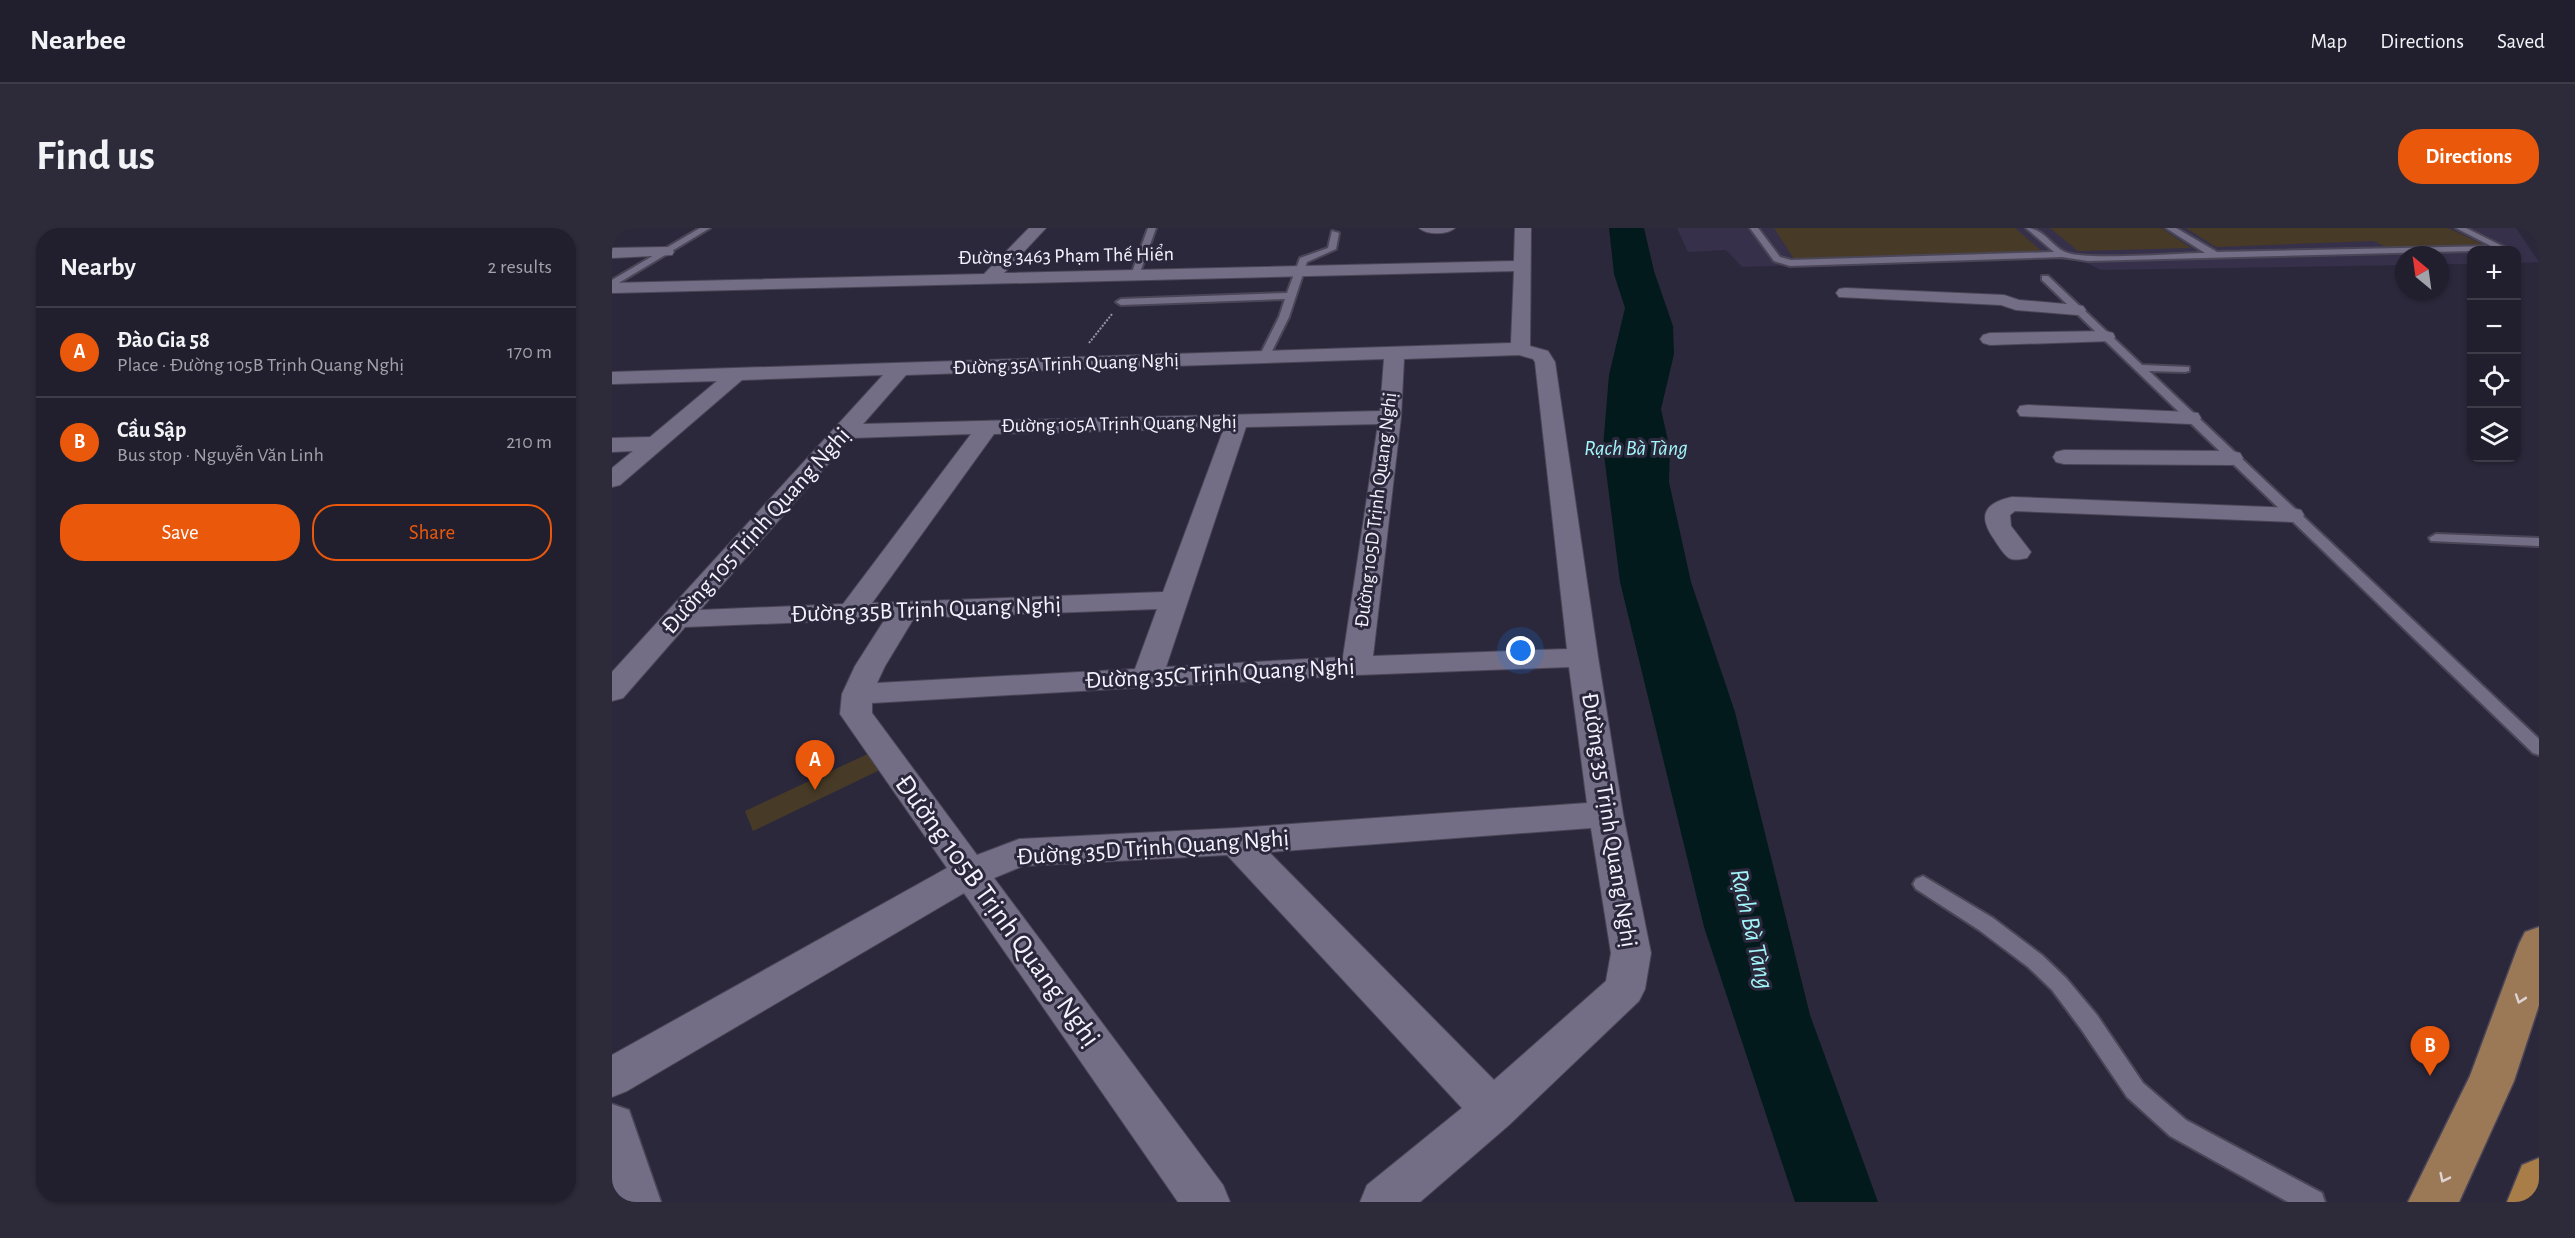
<!DOCTYPE html>
<meta charset="utf-8">
<style>
body{margin:0;font-family:"Alegreya Sans",sans-serif;background:#2d2b39;color:#f1f3f6}
.controls{position:absolute;right:18px;top:18px;display:grid;overflow:hidden;border-radius:12px;box-shadow:0 2px 4px #0004}
.controls button{width:54px;height:54px;display:grid;place-items:center;padding:0;border:0;border-bottom:2px solid #3e3c49;background:#211e2d;color:#f1f3f6;font:30px sans-serif}
.compass{position:absolute;left:1783px;top:18px;width:54px;height:54px;border-radius:50%;background:#211e2d;box-shadow:0 2px 4px #0004;rotate:331deg}
.you{position:absolute;left:909px;top:423px;width:21px;height:21px;margin:-15px;border:4px solid #fff;border-radius:50%;background:#1a73e8;box-shadow:0 0 0 9px #1a73e833}
.badge{display:grid;place-items:center;width:39px;height:39px;border-radius:50%;background:#ea580c;color:#fff;font-size:20px;font-weight:700}
.pin{position:absolute;translate:-50% -50px;filter:drop-shadow(0 2px 3px #0008)}
.pin::after{content:'';position:absolute;top:32px;width:21px;height:18px;background:inherit;clip-path:polygon(0 0,100% 0,50% 100%)}
.list{margin:0;padding:0;list-style:none}
h2{display:flex;justify-content:space-between;align-items:center;height:78px;margin:0;padding:0 24px;font-size:26px}
h2 small{font-size:20px;font-weight:400;color:#a2a2aa}
.list li{display:grid;grid-template-columns:39px 1fr auto;gap:18px;align-items:center;box-sizing:border-box;height:90px;padding:0 24px;border-top:2px solid #3e3c49}
.list b{display:block;font-size:22px;white-space:nowrap}
.list p{margin:0;font-size:20px;white-space:nowrap;color:#a2a2aa}
.list em{font-size:20px;font-style:normal;color:#a2a2aa}
.actions{display:flex;gap:12px;padding:18px 24px}
.actions a{flex:1;padding:14px 0;border:2px solid #ea580c;border-radius:24px;text-align:center;font-size:21px;color:#ea580c}
.actions .main{background:#ea580c;color:#fff}
.icon{flex:none;width:33px;height:33px;fill:none;stroke:currentColor;stroke-width:2;stroke-linecap:round;stroke-linejoin:round}
.map{position:relative;flex:none;width:1927px;height:974px;overflow:hidden;border-radius:24px}
header{display:flex;align-items:center;gap:36px;box-sizing:border-box;height:84px;padding:0 30px;background:#211e2d;border-bottom:2px solid #3e3c49}
header strong{font-size:28px}
nav{display:flex;gap:33px;margin-inline-start:auto;font-size:21px}
.intro{display:flex;align-items:center;justify-content:space-between;box-sizing:border-box;height:144px;padding:0 36px}
h1{margin:0;font-size:42px}
.button{padding:15px 27px;border-radius:24px;background:#ea580c;color:#fff;font-size:21px;font-weight:700}
main{display:flex;gap:36px;padding:0 36px}
aside{flex:1;background:#211e2d;border-radius:24px;box-shadow:0 2px 4px #0004}
.map>svg:first-child{display:block}
.built{fill:#36304a}
.water{fill:#031a1c}
.building{fill:#473b27}
.lines{fill:none;stroke-linecap:round;stroke-linejoin:round}
.service-casing{stroke:#4b4657;stroke-width:4}
.minor-casing{stroke:#4b4657;stroke-width:2}
.tertiary-casing{stroke:#4b4657;stroke-width:3}
.primary-casing{stroke:#4b4657;stroke-width:3}
.trunk-casing{stroke:#4b4657;stroke-width:3}
.path{stroke:#9592a2;stroke-width:2;stroke-dasharray:2 1.5;stroke-linecap:butt}
.service{fill:#736e85;fill-rule:evenodd}
.minor{fill:#736e85;fill-rule:evenodd}
.tertiary{fill:#736e85;fill-rule:evenodd}
.primary{fill:#9b7957;fill-rule:evenodd}
.trunk{fill:#a87d48;fill-rule:evenodd}
.oneway{stroke:#ded4d5}
.labels{text-anchor:middle;dominant-baseline:central;stroke-width:6;stroke-linejoin:round;paint-order:stroke}
.far-street-label{font-size:20px;fill:#f4f2ff;stroke:#2c283c}
.far-water-label{font-size:22px;font-style:italic;fill:#a2f5f9;stroke:#2c283c}
.street-label{font-size:24px;fill:#f4f2ff;stroke:#2c283c}
.water-label{font-size:26px;font-style:italic;fill:#a2f5f9;stroke:#2c283c}
.near-street-label{font-size:28px;fill:#f4f2ff;stroke:#2c283c}
</style>
<header>
<strong>Nearbee</strong>
<nav><a>Map</a><a>Directions</a><a>Saved</a></nav>
</header>
<div class="intro"><h1>Find us</h1><a class="button">Directions</a></div>
<main>
<aside>
<h2>Nearby<small>2 results</small></h2>
<ul class="list">
<li><span class="badge">A</span><div><b>Đào Gia 58</b><p>Place · Đường 105B Trịnh Quang Nghị</p></div><em>170 m</em></li>
<li><span class="badge">B</span><div><b>Cầu Sập</b><p>Bus stop · Nguyễn Văn Linh</p></div><em>210 m</em></li>
</ul>
<div class="actions"><a class="main">Save</a><a>Share</a></div>
</aside>
<div class="map">
<svg width="1927" height="974" viewBox="0 0 1927 974">
<rect width="100%" height="100%" fill="#2c283c"/>
<!-- built -->
<path class="built" d="M1065,0H1904L1927,34L1905,35L1904,22H1860L1859,36H1828V27H1792V37L1489,42L1473,34L1427,29L1130,39L1114,22L1076,24Z"/>
<!-- water -->
<path class="water" d="M997,0H1032L1042,43L1061,98L1062,126L1049,181L1058,222L1057,254L1079,354L1123,484L1198,787L1266,974H1183L1092,699L1008,354L991,219L997,147L1013,80L1002,46Z"/>
<!-- building -->
<path class="building" d="M1162,0H1403L1432,25L1182,31Z
M1438,0H1549L1579,20L1466,23Z
M1574,0H1836L1874,18L1777,21L1762,13L1604,19Z
M260,524L272,540L141,603L133,583Z"/>
<g class="lines">
<!-- service casing -->
<g class="service-casing">
<path id="service" d="M88,0H98L0,59V52Z
M536,0H544L527,47L520,49L519,47Z
M1138,0H1146L1168,29L1179,32L1442,24L1414,0C1432,0 1438,17 1453,24C1473,33 1565,25 1593,25L1554,0H1564L1605,24L1879,18L1844,0H1854L1894,20L1890,22L1860,23L1476,33L1450,29L1178,38L1162,33Z
M720,3L727,5L724,21L695,34L677,89L655,133L646,131L667,89L673,71L509,77L504,74L509,71L675,65L688,30L716,20Z
M1430,48H1436L1530,137L1577,139V143L1573,144L1537,143L1927,511V527L1921,525L1430,52Z
M1824,306L1927,310V318L1819,313L1817,310Z
M1311,648L1381,690L1430,727L1454,750L1485,787L1531,855L1574,892L1710,965L1713,974H1676L1558,908L1515,869L1469,801L1440,762L1416,739L1367,702L1304,661L1301,656L1304,651Z"/>
</g>
<!-- minor casing -->
<g class="minor-casing">
<path id="minor" d="M417,0H434L392,45L902,33L903,0H919L918,118L936,123L943,134L986,429L1011,586L1039,725L1033,761L1027,773L897,897L808,974H748L755,957L850,880L615,627L411,638L382,650L611,957L618,974H566L352,665L15,863L0,869V827L335,640L228,486L230,466L243,438L273,391L73,399L11,470L0,473V444L271,147L130,152L8,257L0,259V240L21,223L0,224V210L38,209L105,153L0,156V144L899,115L902,43L0,65V55L372,46ZM907,127L921,131L923,134L955,421L761,428L789,189L792,131ZM772,131L768,183L251,196L294,147ZM766,196L731,429L554,439L634,199ZM612,200L551,364L260,375L382,206ZM359,206L231,376L88,382L239,210ZM545,381L523,441L265,455L273,438L302,390ZM957,439L975,575L624,600L407,611L365,627L260,485V475L745,447ZM979,600L999,725L994,753L882,852L657,624Z
M807,0H843C835,7 815,7 807,0Z
M54,19L60,21L62,24L60,27L0,30V20Z
M1233,60L1392,67L1407,72L1465,77L1471,78L1474,82L1471,86L1465,87L1404,82L1389,77L1227,69L1224,65L1227,61Z
M1494,103L1501,105L1503,109L1501,113L1378,117L1371,115L1368,111L1371,107L1378,105Z
M1416,177L1578,184L1586,185L1589,190L1586,195L1578,196L1408,188L1405,183L1408,178Z
M1452,222L1620,223L1628,225L1631,230L1628,235L1620,237L1452,236L1444,234L1441,229L1444,224Z
M1400,269L1680,280L1689,282L1692,287L1689,292L1680,294L1403,283L1398,287L1399,298L1419,324L1415,330C1409,331 1403,333 1397,330C1391,326 1386,317 1382,311C1365,287 1373,275 1400,269Z"/>
</g>
<!-- tertiary casing -->
<g class="tertiary-casing">
<path id="tertiary" d="M0,876L17,882L49,974H0Z"/>
</g>
<!-- primary casing -->
<g class="primary-casing">
<path id="primary" d="M1927,699V777L1902,853L1847,974H1796L1858,848L1907,716L1913,704Z"/>
</g>
<!-- trunk casing -->
<g class="trunk-casing">
<path id="trunk" d="M1927,930V974H1895L1910,937Z"/>
</g>
<!-- path -->
<path class="path" d="M477,115L500,86"/>
<!-- service -->
<use href="#service" class="service"/>
<!-- minor -->
<use href="#minor" class="minor"/>
<!-- tertiary -->
<use href="#tertiary" class="tertiary"/>
<!-- primary -->
<use href="#primary" class="primary"/>
<!-- trunk -->
<use href="#trunk" class="trunk"/>
</g>
<!-- one-way arrows -->
<defs><path id="oneway-chevron" d="M-2-3.5L2.5 0L-2 3.5" fill="none" stroke-width="1.6" stroke-linecap="round" stroke-linejoin="round" transform="scale(1.5)"/></defs>
<g class="oneway">
<use href="#oneway-chevron" transform="translate(1908 771) rotate(109)"/>
<use href="#oneway-chevron" transform="translate(1832 950) rotate(116)"/>
</g>
<g class="labels">
<!-- far-street labels -->
<g class="far-street-label">
<text transform="translate(454 28) rotate(-1)">Đường 3463 Phạm Thế Hiển</text>
<text transform="translate(454 136) rotate(-2)">Đường 35A Trịnh Quang Nghị</text>
<text transform="translate(507 196) rotate(-1)">Đường 105A Trịnh Quang Nghị</text>
<text transform="translate(764 282) rotate(-83)">Đường 105D Trịnh Quang Nghị</text>
</g>
<!-- far-water labels -->
<g class="far-water-label">
<text x="1024" y="220">Rạch Bà Tàng</text>
</g>
<!-- street labels -->
<g class="street-label">
<text transform="translate(144 303) rotate(-48)">Đường 105 Trịnh Quang Nghị</text>
<text transform="translate(314 382) rotate(-2)">Đường 35B Trịnh Quang Nghị</text>
<text transform="translate(608 446) rotate(-3)">Đường 35C Trịnh Quang Nghị</text>
<text transform="translate(997 592) rotate(81)">Đường 35 Trịnh Quang Nghị</text>
<text transform="translate(541 620) rotate(-4)">Đường 35D Trịnh Quang Nghị</text>
</g>
<!-- water labels -->
<g class="water-label">
<text transform="translate(1140 701) rotate(77)">Rạch Bà Tàng</text>
</g>
<!-- near-street labels -->
<g class="near-street-label">
<text transform="translate(385 683) rotate(54)">Đường 105B Trịnh Quang Nghị</text>
</g>
</g>
</svg>
<div class="controls">
<button>+</button>
<button>−</button>
<button><svg class="icon" aria-label="locate" viewBox="0 0 24 24"><circle cx="12" cy="12" r="6"/><path d="M12 2v4M12 18v4M2 12h4M18 12h4"/></svg></button>
<button><svg class="icon" aria-label="layers" viewBox="0 0 24 24"><path d="M12 4l9 5-9 5-9-5zM3 14l9 5 9-5"/></svg></button>
</div>
<svg class="compass" viewBox="-18 -18 36 36"><path d="M0-13l5 13h-10z" fill="#e53935"/><path d="M0 13l5-13h-10z" fill="#a2a2aa"/></svg>
<div class="you"></div>
<div class="pin badge" style="left:203px;top:562px">A</div>
<div class="pin badge" style="left:1818px;top:848px">B</div>
</div>
</main>
